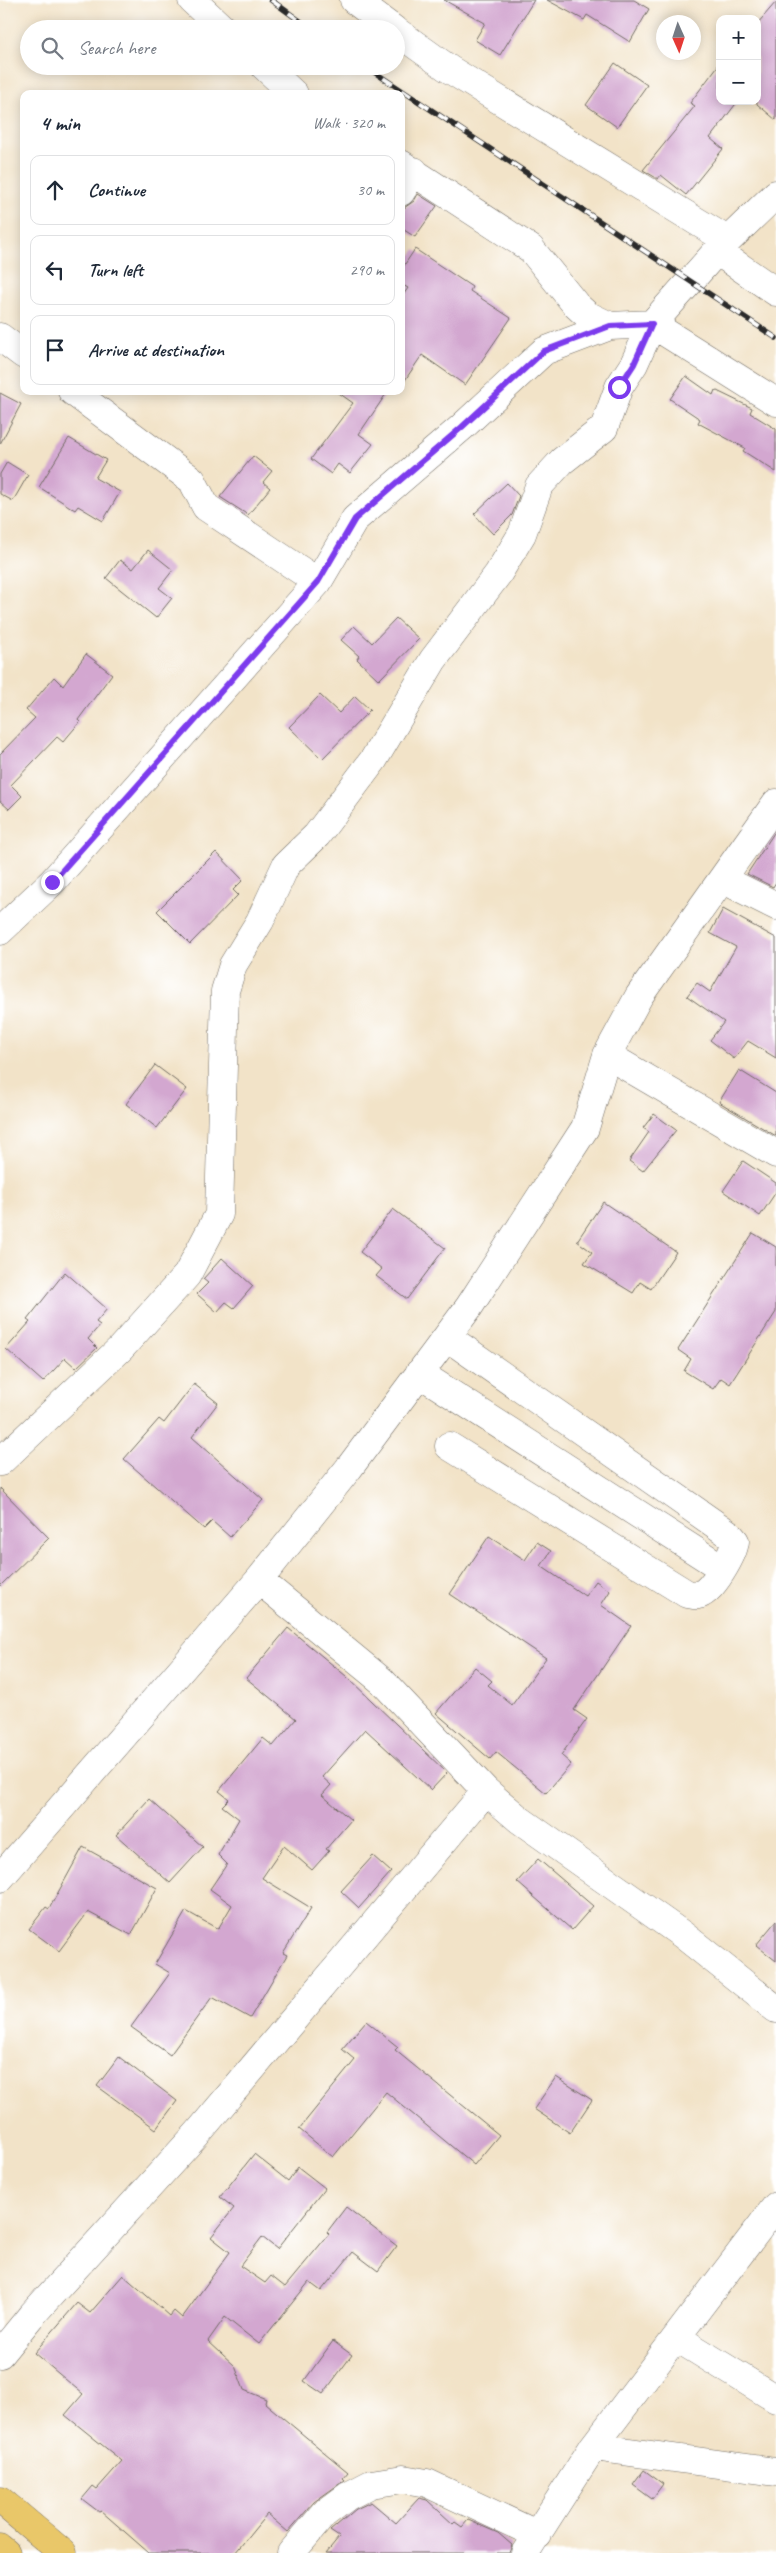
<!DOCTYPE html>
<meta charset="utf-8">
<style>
body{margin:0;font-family:Caveat,sans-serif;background:#f6f6f7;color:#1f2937}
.controls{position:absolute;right:15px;top:15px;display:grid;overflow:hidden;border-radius:10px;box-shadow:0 2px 12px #0003}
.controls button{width:45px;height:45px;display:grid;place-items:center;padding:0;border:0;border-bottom:1px solid #e0e1e3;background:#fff;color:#1f2937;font:25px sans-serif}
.compass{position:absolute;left:656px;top:15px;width:45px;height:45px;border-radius:50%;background:#fff;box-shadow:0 2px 12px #0003;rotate:177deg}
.stop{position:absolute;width:15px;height:15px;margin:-11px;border:4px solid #7c3aed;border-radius:50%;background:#fff}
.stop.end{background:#7c3aed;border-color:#fff;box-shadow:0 1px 5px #0008}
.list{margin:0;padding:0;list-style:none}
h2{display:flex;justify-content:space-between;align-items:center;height:65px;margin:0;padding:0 20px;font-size:21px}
h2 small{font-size:16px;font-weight:400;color:#747a83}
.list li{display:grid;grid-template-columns:32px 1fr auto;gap:15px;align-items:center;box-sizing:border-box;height:70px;margin:0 10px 10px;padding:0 10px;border:1px solid #e0e1e3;border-radius:10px}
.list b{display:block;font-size:19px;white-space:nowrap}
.list em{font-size:16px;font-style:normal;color:#747a83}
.icon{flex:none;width:28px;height:28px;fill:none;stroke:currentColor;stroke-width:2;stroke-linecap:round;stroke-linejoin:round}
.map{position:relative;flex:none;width:776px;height:2553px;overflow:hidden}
.search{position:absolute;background:#fff;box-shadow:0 2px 12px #0003;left:20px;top:20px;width:385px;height:55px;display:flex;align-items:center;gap:12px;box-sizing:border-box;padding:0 18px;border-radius:28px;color:#747a83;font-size:19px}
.panel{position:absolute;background:#fff;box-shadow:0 2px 12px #0003;left:20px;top:90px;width:385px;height:305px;border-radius:10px}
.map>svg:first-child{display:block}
.building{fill:#d3a7d0}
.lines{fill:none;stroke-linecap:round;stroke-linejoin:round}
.minor-casing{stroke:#716b62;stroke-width:29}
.highway-casing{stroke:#716b62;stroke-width:29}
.minor{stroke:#fff;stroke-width:28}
.highway{stroke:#e9c769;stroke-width:28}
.rail-casing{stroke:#2b2b2b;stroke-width:5.5}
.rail{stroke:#fff;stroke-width:4;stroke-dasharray:11;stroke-linecap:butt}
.route{stroke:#7c3aed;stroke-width:6}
</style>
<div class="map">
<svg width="776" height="2553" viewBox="0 0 776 2553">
<rect width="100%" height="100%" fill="#fff"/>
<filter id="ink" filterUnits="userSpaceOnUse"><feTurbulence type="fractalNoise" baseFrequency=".02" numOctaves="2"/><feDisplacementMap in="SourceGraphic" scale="10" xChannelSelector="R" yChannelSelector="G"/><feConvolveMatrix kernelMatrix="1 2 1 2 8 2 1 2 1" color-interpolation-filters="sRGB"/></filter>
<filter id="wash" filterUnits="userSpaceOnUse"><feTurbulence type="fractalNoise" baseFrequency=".0096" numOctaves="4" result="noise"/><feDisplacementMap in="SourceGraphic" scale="20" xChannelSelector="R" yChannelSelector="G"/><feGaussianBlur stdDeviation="1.12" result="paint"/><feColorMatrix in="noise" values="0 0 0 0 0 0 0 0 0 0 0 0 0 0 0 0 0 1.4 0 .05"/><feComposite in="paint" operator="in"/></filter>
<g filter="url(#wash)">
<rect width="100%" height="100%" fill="#f2e3c8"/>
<g id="blocks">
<!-- building -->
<path class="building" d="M444,0H534L500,55L475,40L485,23Z
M547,0H634L649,9L630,42L587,15L584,20Z
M776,2V120L757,104V24Z
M615,63L647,85L617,127L586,105Z
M720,63V101H738L710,138L723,149L686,195L661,175L658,179L643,170L695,106L690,103Z
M418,194L437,206L415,237L401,228V210L414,201Z
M415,249L472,287L470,291L511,318L465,385L422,355L401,386V298L408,288L401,284V270Z
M686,376L713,395L715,390L752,408L750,413L776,429V472L743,451L745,448L698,423L700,419L670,399Z
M336,391H388L359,434L373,444L350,473L338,464L331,474L311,459L353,403Z
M0,393L21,404L0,444Z
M69,438L106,460L95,478L120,492L103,521L78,506L75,510L39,487Z
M253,456L272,471L263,482L270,488L248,515L220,497Z
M7,462L28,475L13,501L0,494V474Z
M507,483L519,496L512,515L493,534L474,514Z
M148,550L173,570L159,588L172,598L156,618L106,578L120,560L133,569Z
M396,618L419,639L379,680L357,659L359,656L341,640L354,626L372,643Z
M86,654L112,674L78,720L80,722L63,742L57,737L11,785L22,796L9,809L0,801V754L35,718L26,710L54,677L63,686Z
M320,695L339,713L355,696L370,710L322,759L289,727Z
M776,830V882L773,887L747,874Z
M216,852L243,880L233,890L238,895L190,944L157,911Z
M723,909L776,938V1058L748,1041L734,1059L710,1040L724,1022L687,996L697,983L710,992L736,947L710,933Z
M155,1065L187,1089L157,1128L126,1104Z
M739,1070L776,1093V1136L719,1102Z
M654,1114L676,1130L643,1171L629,1161L649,1132L643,1128Z
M743,1161L776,1183V1192L760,1216L723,1191Z
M603,1202L676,1252L651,1289L640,1282L633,1293L584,1263L592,1252L577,1241Z
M393,1209L445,1248L407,1299L376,1276L382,1269L360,1252Z
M753,1233L776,1247V1312L730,1384L721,1378L713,1389L684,1371L691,1359L678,1350Z
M222,1258L253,1286L234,1308L226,1302L217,1312L197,1294L208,1283L203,1279Z
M65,1272L107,1309L96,1322L100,1325L88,1339L97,1348L76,1368L65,1358L43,1382L6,1349L30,1322L27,1320Z
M194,1384L218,1403L192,1437L263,1500L230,1537L212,1521L204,1529L124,1459L159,1419L164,1423Z
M0,1488L49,1538L0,1586Z
M489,1536L525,1560L537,1542L551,1551L541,1566L585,1596L596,1581L610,1591L601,1605L631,1626L574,1710L587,1719L561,1755L571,1764L546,1793L496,1752L490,1759L436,1713L475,1667L492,1681L488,1685L512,1705L546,1658L450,1594Z
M288,1628L346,1676L447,1773L431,1790L365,1729L322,1777L331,1785L322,1795L351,1820L326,1849L329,1851L312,1870L284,1846L262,1878L311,1908L283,1953L287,1955L250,2018L212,1997L170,2055L131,2027L170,1973L155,1964L186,1911L218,1929L232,1905L210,1889L227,1864L218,1855L239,1819L222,1806L229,1799L219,1791L263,1738L273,1746L296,1719L246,1678Z
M149,1799L203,1847L170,1883L116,1835Z
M83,1847L157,1888L131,1935L88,1912L59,1951L29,1929L46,1907L49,1909Z
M373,1856L391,1872L359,1908L341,1891Z
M538,1859L593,1906L572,1930L517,1882Z
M776,1921V1961L756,1945Z
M366,2021L398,2047L395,2050L499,2135L474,2165L386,2092L333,2157L299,2129L355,2060L342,2049Z
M119,2057L177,2101L156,2129L97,2086Z
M556,2077L592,2100L570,2133L534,2109Z
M254,2154L288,2181L298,2167L325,2188L277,2249L262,2237L240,2266L265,2283L271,2276L285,2287L329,2234L327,2232L346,2207L397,2246L378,2271L353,2252L321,2291L309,2282L259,2344L225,2317L208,2341L235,2366L244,2390L266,2399L265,2403L348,2472L343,2478L345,2480L314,2502L288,2532L267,2514L235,2553H149L101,2511L99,2512L82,2499L93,2486L97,2489L122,2461L65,2415L83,2394L34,2353L77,2303L90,2313L123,2275L170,2316L174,2311L182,2318L230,2252L211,2237L234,2208L220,2197Z
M333,2341L352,2355L323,2394L304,2381Z
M644,2470L663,2484L652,2499L633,2485Z
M419,2498L427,2500L453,2524L455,2522L462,2527L468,2520L498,2533L512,2545L509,2553H326L339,2537L330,2531L356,2509L371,2502L396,2523Z"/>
</g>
</g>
<g filter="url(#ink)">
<use href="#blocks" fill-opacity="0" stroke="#716b62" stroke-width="1"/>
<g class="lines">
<!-- minor casing -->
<g class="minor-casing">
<path id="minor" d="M192,0L223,29
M354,0L393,29
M396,31L449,69L727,240
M264,66L294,94
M401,164L531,249L576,305L587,315L610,326
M401,192L414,171
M717,251L776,292
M0,337L24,355
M72,391L192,480L206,507L318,582
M722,879L776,906
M0,931L52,882L318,582L355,519L462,427L544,351L610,326L652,324L717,251L776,194
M607,1055L776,1154
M447,1337L729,1534L735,1541C734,1553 712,1593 698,1595C695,1596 690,1594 687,1594L449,1446
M419,1373L722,1568
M0,1462L121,1348L187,1275L219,1214L225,991L233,965L260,921L286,865L317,835L374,759L433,660L498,574L522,534L539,486L562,461L604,428L619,387L634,364L652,324L776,402
M259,1580L382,1681L486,1791L520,1820L683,1935L776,2009
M0,1878L259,1580L349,1468L469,1307L585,1128L607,1055L639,996L776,803
M677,2338L776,2399
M0,2354L31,2316L197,2134L486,1791
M593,2447L776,2472
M291,2553L324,2514L348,2496L371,2484L403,2479L427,2483L538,2535
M525,2553L593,2447L776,2206"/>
</g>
<!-- highway casing -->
<g class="highway-casing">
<path id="highway" d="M0,2500L63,2553
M0,2548L6,2553"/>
</g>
<!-- minor -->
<use href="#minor" class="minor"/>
<!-- highway -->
<use href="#highway" class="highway"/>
<!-- rail casing -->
<g class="rail-casing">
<path id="rail" d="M271,0L311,29
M365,66L776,338"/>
</g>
<!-- rail -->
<use href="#rail" class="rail"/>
</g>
</g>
<g class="lines" filter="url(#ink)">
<!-- route -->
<path class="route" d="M52,882L318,582L355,519L462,427L544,351L610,326L652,324L634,364L619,387"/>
</g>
</svg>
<div class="controls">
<button>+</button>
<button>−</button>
</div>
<svg class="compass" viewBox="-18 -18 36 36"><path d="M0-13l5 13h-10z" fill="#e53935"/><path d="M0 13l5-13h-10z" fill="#747a83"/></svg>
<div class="stop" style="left:619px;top:387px"></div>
<div class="stop end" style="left:52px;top:882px"></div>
<div class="search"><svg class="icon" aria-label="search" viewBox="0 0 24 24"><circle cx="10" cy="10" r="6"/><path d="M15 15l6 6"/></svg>Search here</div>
<section class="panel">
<h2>4 min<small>Walk · 320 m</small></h2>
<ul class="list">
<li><svg class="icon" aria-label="ahead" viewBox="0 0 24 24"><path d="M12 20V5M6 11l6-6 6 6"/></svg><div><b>Continue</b></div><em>30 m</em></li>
<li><svg class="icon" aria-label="left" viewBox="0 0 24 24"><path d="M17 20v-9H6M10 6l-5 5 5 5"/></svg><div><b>Turn left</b></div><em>290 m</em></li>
<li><svg class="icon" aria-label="arrive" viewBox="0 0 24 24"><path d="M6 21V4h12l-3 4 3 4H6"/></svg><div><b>Arrive at destination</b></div></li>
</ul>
</section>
</div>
